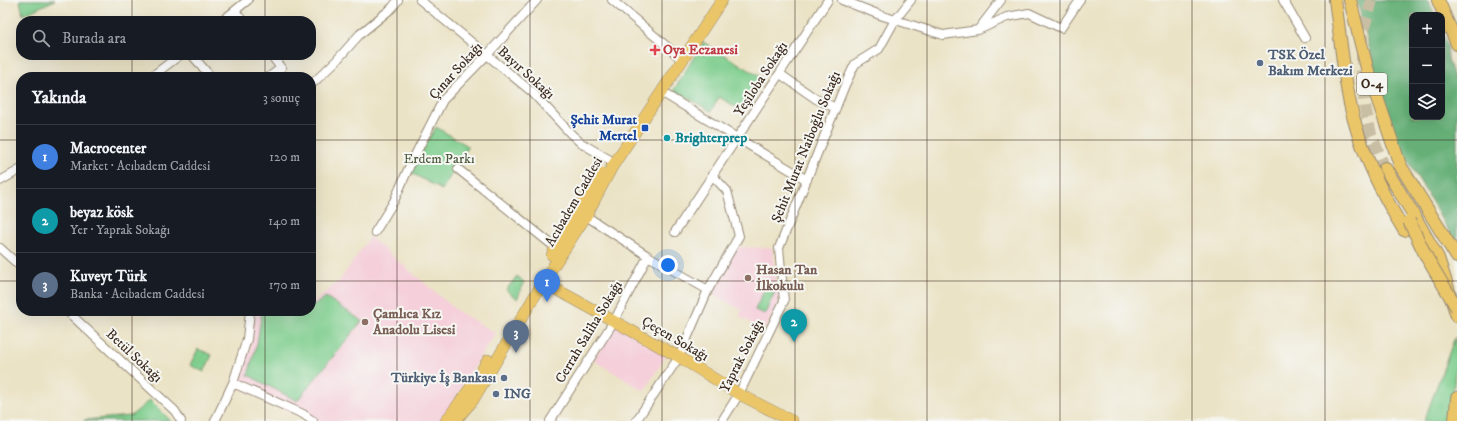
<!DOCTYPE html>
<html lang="tr">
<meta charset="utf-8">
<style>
body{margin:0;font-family:"IM FELL DW Pica",serif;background:#20242c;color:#f1f3f6}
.controls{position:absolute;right:12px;top:12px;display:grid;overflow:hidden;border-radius:8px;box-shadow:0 4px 16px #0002}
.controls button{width:36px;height:36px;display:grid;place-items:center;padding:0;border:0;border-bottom:1px solid #363941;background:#171b24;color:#f1f3f6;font:20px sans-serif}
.you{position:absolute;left:668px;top:265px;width:14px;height:14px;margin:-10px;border:3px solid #fff;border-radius:50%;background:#1a73e8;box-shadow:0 0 0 6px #1a73e833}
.badge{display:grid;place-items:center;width:26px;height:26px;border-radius:50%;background:#1f6fb2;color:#fff;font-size:13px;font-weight:700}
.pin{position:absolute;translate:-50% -33px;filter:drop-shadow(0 1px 2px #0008)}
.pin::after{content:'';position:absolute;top:21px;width:14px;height:12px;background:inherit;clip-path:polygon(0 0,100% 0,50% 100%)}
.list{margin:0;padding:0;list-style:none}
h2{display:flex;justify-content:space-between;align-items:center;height:52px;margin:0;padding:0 16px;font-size:17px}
h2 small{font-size:13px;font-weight:400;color:#9ea1a6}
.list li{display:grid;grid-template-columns:26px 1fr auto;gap:12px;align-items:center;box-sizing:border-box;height:64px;padding:0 16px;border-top:1px solid #363941}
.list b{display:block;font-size:15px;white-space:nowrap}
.list p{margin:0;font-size:13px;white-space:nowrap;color:#9ea1a6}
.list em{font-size:13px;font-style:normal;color:#9ea1a6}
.icon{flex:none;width:22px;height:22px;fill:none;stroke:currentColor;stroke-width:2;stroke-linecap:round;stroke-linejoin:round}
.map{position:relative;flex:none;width:1457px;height:421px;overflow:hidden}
.search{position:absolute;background:#171b24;box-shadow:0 4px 16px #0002;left:16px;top:16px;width:300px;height:44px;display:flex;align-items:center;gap:10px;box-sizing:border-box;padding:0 14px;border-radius:16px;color:#9ea1a6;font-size:15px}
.panel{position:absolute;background:#171b24;box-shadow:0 4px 16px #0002;left:16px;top:72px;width:300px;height:244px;border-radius:16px}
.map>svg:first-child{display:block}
.built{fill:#f5cfda}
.green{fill:#7ecd8d;stroke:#5c7c56}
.forest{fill:#66b078;stroke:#506d4b}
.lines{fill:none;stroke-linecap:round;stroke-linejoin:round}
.highway-tunnel{stroke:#c8bea4;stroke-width:12;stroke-dasharray:12 6;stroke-linecap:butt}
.minor-casing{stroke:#938672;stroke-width:10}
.major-casing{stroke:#938672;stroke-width:12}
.highway-casing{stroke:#938672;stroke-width:14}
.minor{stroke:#fff;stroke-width:8}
.major{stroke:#ebc669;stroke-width:11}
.highway{stroke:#ebc669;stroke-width:12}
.highway-bridge-casing{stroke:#938672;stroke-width:14;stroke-linecap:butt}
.highway-bridge{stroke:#ebc669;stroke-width:12}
.grid{fill:none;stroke:#3b2a1e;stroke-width:1;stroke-opacity:0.55}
.health-dot{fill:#e0444e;stroke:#f6f6f2;stroke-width:1.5}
.service-dot{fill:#5c6f8a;stroke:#f6f6f2;stroke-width:1.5}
.transit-dot{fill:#1a4fb4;stroke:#f6f6f2;stroke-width:1.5}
.culture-dot{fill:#0f9aa8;stroke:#f6f6f2;stroke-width:1.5}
.education-dot{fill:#8d6e63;stroke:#f6f6f2;stroke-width:1.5}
.labels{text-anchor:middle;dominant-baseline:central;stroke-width:4;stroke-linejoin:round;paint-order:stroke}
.shield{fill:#f6f6f2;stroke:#73675e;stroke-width:1}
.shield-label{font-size:13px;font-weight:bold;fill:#3b2a1e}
.health-label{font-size:14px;font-weight:bold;fill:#be3a42;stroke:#f6f6f2;text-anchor:start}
.service-label{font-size:14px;font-weight:bold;fill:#4e5e75;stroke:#f6f6f2;text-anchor:start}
.street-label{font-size:14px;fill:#3b2a1e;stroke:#f6f6f2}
.transit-label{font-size:14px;font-weight:bold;fill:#164399;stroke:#f6f6f2;text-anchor:end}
.culture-label{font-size:14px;font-weight:bold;fill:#0d838f;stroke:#f6f6f2;text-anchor:start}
.park-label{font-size:14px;fill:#4f5b3f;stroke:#f6f6f2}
.education-label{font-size:14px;font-weight:bold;fill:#785e54;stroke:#f6f6f2;text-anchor:start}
</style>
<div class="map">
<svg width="1457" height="421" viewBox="0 0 1457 421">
<rect width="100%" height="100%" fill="#f6f6f2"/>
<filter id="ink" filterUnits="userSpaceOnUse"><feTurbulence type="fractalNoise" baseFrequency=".025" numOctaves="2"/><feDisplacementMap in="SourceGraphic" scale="8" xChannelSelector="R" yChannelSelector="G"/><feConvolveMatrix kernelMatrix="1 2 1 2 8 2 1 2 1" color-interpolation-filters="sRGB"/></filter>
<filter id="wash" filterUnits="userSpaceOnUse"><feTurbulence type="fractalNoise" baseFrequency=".012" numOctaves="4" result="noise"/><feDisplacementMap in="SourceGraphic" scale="16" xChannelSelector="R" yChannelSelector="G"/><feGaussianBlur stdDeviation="0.9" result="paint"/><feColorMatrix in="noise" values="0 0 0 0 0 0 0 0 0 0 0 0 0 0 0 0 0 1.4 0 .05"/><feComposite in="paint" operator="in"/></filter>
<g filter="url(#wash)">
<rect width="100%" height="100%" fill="#ebe3c6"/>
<!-- built -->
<path class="built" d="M370,237L456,310L495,333L441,421H312L234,386L250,350L255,311H311V301H315L340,280Z
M737,247L772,248L779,303L764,331L739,316L742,310L711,294Z
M615,324L666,356L644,391L593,360Z"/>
<!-- green -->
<path class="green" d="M20,0H55L23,15Z
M703,42L764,79L741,110L719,97L711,111L674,90Z
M436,127L468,146L442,190L410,172Z
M517,276L524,282C520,287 521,293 517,299L506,290Z
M766,286L775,291L765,314L755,310Z
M326,297L362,321L297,401L248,375L257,344L262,311H311V304H316Z
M1455,337L1456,359L1451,421H1424Z
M198,349L212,355L204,372L190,365Z
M150,400L171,421H84V420L131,416Z"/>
<!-- forest -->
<path class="forest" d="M1357,0H1428L1429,2L1435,15H1412V117H1442V32L1447,45L1448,59L1457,87V245L1405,156L1395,135L1375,70Z"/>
</g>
<g filter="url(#ink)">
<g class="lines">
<!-- highway-tunnel -->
<path class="highway-tunnel" d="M1372,0L1362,34V77L1365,107L1371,134L1385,168"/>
<!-- minor casing -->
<g class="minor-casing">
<path id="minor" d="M420,0L532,92L571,134L581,143L610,160L612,167
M612,0L677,55L681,61
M842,0L880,15L943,35L978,30L1007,17L1029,13L1061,28L1080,0
M1283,0L1305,38
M235,11L243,21
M222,21L248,0
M978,30L1001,0
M192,55L211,77
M780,74L816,99L836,108
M151,77L180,55
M269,77L281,68L271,55
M311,85L336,61L360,34L392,8L398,0
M661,92L807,180
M458,169L556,248
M0,181L21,169
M586,216L648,256L708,290
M375,232L394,201L410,165L443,100L487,55L537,0
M675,232L828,0
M0,248L21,267
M67,311L175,411L181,421
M233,383L303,414L313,421
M215,421L233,383L247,339L250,311
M550,421L614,321L648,256
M636,421L679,357L708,290L739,236L727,191L712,175
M722,421L739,394L784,301L779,248L845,85L855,64L879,49L895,20L911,0"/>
</g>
<!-- major casing -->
<g class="major-casing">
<path id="major" d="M552,255L578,209L601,174
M543,282L679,357L739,394L792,421
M446,421L474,383L488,360
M455,421L473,400L543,282L586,216L612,167L722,0"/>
</g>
<!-- highway casing -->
<g class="highway-casing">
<path id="highway" d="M1335,0C1340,34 1343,70 1350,104C1360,149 1380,191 1404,230
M1350,0L1367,68L1400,165L1457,257
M1438,0L1457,44
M1385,168L1415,217L1438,258L1457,316
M1455,421L1457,398"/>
</g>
<!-- minor -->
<use href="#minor" class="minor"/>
<!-- major -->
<use href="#major" class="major"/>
<!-- highway -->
<use href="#highway" class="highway"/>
<!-- highway-bridge casing -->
<g class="highway-bridge-casing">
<path id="highway-bridge" d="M1409,221L1427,258L1457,308"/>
</g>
<!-- highway-bridge -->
<use href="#highway-bridge" class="highway-bridge"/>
</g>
</g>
<!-- grid -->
<path class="grid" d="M132,0V21M265,0V21M397,0V421M530,0V421M662,0V421M795,0V421M927,0V421M1060,0V421M1192,0V421M1325,0V421M132,55V77M265,55V77M0,140H21M311,140H1457M0,281H21M311,281H1457M132,311V421M265,311V421"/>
<!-- markers -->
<path class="health-dot" d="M653 44h4v4h4v4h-4v4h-4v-4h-4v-4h4z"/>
<g class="service-dot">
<circle cx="1260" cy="63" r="4"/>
<circle cx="504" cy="378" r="4"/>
<circle cx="496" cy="394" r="4"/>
</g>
<rect class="transit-dot" x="641" y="124" width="8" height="8" rx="2"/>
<circle class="culture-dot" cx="667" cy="138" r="4"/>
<g class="education-dot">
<circle cx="748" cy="278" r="4"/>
<circle cx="365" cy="322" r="4"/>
</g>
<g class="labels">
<!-- shield labels -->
<rect class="shield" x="1357" y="73" width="30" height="22" rx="3"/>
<g class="shield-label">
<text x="1372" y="84">O-4</text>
</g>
<!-- health labels -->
<g class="health-label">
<text x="663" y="50">Oya Eczanesi</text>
</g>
<!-- service labels -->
<g class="service-label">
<text x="1268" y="55">TSK Özel<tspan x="1268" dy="16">Bakım Merkezi</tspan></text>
<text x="496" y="378" text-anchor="end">Türkiye İş Bankası</text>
<text x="504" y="394">ING</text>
</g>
<!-- street labels -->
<g class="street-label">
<text transform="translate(456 71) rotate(-48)">Çınar Sokağı</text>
<text transform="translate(526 73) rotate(42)">Bayır Sokağı</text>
<text transform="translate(761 79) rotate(-57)">Yeşiloba Sokağı</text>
<text transform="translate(806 147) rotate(-68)">Şehit Murat Naiboğlu Sokağı</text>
<text transform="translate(574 202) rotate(-60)">Acıbadem Caddesi</text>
<text transform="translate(589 332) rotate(-59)">Cerrah Saliha Sokağı</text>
<text transform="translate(675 339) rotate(30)">Çeçen Sokağı</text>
<text transform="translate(134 356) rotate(43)">Betül Sokağı</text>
<text transform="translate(742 356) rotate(-63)">Yaprak Sokağı</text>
</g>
<!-- transit labels -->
<g class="transit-label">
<text x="637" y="120">Şehit Murat<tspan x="637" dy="16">Mertel</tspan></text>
</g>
<!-- culture labels -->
<g class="culture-label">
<text x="675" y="138">Brighterprep</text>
</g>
<!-- park labels -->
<g class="park-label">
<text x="439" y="159">Erdem Parkı</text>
</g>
<!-- education labels -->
<g class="education-label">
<text x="756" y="270">Hasan Tan<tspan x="756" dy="16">İlkokulu</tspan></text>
<text x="373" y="314">Çamlıca Kız<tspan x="373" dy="16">Anadolu Lisesi</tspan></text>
</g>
</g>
</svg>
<div class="controls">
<button>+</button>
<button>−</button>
<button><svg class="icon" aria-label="layers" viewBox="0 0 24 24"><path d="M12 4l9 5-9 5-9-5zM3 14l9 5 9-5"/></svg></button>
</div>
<div class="you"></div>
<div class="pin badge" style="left:547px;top:302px;background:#3f7fe0">1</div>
<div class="pin badge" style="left:794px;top:342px;background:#0f9aa8">2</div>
<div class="pin badge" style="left:516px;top:353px;background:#5c6f8a">3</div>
<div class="search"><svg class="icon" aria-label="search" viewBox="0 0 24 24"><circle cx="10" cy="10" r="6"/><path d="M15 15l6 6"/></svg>Burada ara</div>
<section class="panel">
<h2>Yakında<small>3 sonuç</small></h2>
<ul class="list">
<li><span class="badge" style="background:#3f7fe0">1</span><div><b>Macrocenter</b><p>Market · Acıbadem Caddesi</p></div><em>120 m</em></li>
<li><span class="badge" style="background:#0f9aa8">2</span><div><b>beyaz kösk</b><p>Yer · Yaprak Sokağı</p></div><em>140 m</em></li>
<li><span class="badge" style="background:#5c6f8a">3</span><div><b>Kuveyt Türk</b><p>Banka · Acıbadem Caddesi</p></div><em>170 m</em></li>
</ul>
</section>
</div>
